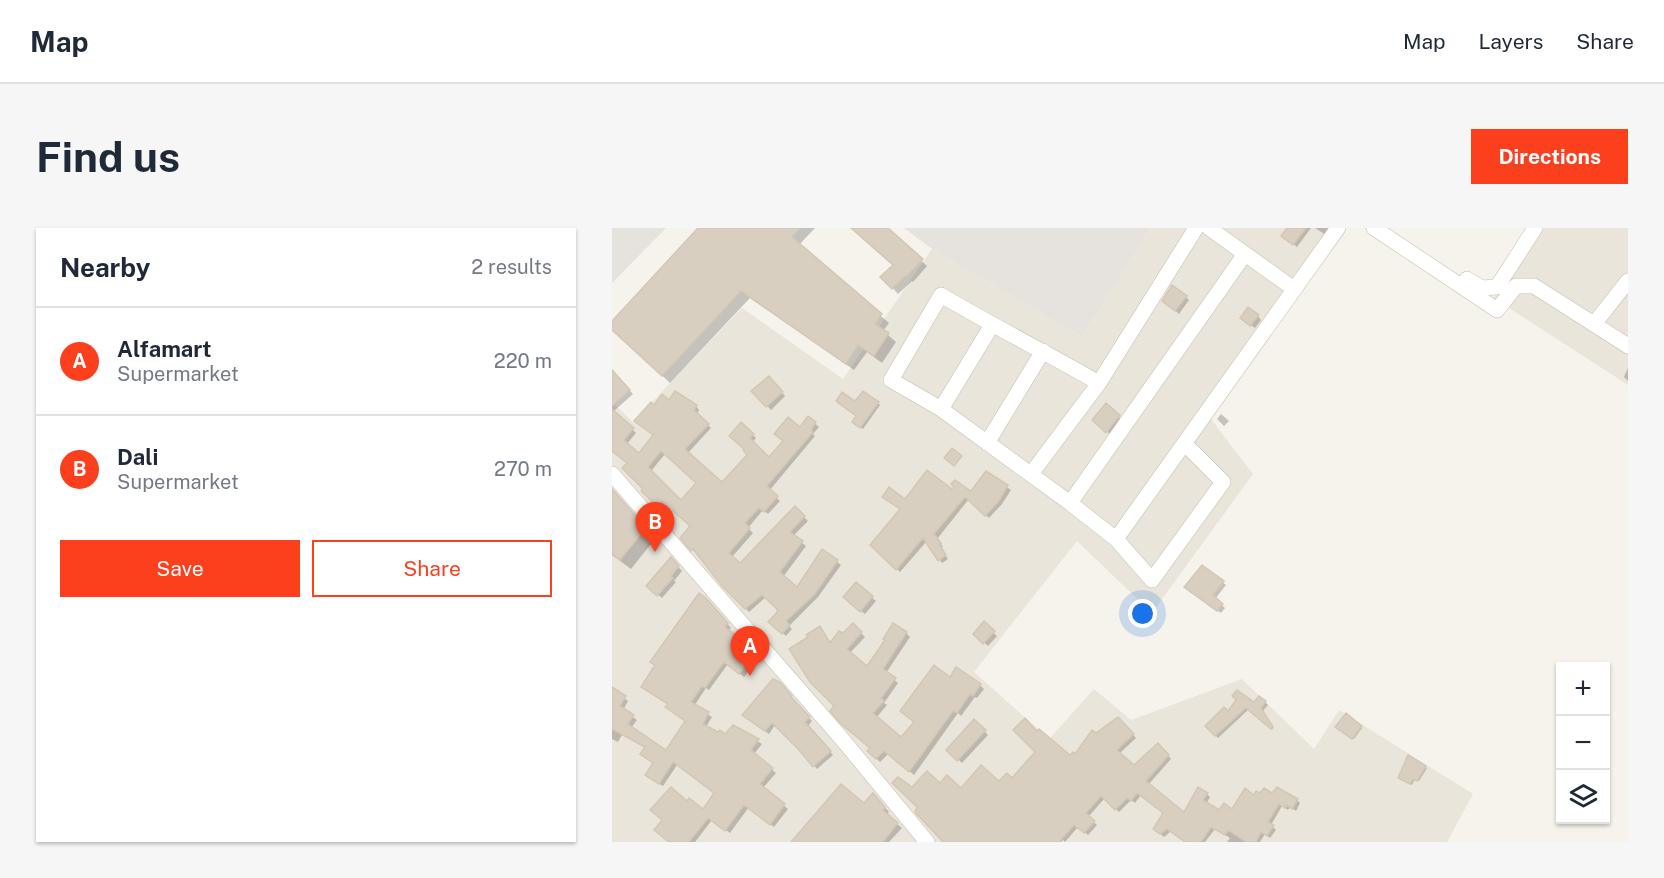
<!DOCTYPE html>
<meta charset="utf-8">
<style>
body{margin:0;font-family:"Public Sans",sans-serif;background:#f6f6f7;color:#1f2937}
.controls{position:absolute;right:18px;bottom:18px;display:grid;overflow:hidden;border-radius:0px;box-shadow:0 2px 4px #0004}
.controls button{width:54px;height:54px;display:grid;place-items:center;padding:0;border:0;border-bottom:2px solid #e0e1e3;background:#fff;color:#1f2937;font:30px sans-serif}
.you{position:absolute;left:531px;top:386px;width:21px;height:21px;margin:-15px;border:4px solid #fff;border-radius:50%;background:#1a73e8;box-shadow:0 0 0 9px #1a73e833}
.badge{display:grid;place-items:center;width:39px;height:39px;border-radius:50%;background:#fc3f1d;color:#fff;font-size:20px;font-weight:700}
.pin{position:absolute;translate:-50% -50px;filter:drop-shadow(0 2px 3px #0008)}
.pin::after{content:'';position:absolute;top:32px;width:21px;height:18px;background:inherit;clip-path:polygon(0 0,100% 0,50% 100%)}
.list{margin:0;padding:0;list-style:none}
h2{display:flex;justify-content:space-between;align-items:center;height:78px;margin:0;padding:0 24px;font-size:26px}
h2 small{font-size:20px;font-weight:400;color:#747a83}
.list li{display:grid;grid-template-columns:39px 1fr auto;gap:18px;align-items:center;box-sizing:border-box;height:108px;padding:0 24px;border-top:2px solid #e0e1e3}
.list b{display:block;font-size:22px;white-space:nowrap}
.list p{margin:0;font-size:20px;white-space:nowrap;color:#747a83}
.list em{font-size:20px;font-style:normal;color:#747a83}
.actions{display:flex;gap:12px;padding:18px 24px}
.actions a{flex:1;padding:14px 0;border:2px solid #fc3f1d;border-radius:0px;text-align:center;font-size:21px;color:#fc3f1d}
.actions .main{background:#fc3f1d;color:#fff}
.icon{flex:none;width:33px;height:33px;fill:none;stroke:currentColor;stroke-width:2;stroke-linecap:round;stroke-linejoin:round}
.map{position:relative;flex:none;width:1016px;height:614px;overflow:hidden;border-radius:0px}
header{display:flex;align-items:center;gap:36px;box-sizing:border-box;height:84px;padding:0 30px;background:#fff;border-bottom:2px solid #e0e1e3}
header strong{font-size:28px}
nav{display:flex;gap:33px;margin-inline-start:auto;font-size:21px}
.intro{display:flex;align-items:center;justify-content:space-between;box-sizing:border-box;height:144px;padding:0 36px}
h1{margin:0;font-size:42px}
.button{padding:15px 27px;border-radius:0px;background:#fc3f1d;color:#fff;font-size:21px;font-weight:700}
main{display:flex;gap:36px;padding:0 36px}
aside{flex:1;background:#fff;border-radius:0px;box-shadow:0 2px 4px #0004}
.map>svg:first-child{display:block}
.residential{fill:#eae5da}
.industrial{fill:#e6e2dd}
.shadow{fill:#0003;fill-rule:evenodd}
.building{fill:#d8cfc1;stroke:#d3c7b4;stroke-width:1.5;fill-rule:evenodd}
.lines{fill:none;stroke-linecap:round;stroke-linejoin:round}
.minor-casing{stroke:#c2bbae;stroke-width:16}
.minor{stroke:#fff;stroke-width:15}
</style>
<header>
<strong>Map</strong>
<nav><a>Map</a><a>Layers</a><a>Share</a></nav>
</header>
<div class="intro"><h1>Find us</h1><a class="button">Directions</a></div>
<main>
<aside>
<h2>Nearby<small>2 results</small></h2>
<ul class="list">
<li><span class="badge">A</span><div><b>Alfamart</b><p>Supermarket</p></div><em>220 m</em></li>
<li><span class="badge">B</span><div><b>Dali</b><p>Supermarket</p></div><em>270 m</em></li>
</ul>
<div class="actions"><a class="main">Save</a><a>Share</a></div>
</aside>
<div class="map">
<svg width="1016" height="614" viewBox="0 0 1016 614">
<rect width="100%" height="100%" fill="#f6f3ec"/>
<!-- residential -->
<path class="residential" d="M539,0H734L599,191L641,246L540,385L465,313L362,444L437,511L482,461L519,492L630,451L702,521L727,482L861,566L835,614H0V174L21,194L130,80L231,151L320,21L470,109Z
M752,0H773L881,71L931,0H1016V157L894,78L885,91Z"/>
<!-- industrial -->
<path class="industrial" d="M0,0H54L0,55Z
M292,0H539L470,109L320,21Z"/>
<!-- shadow -->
<path class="shadow" d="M88,0H203L187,17L277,95L271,103L284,114L270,135L255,124L242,142L138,70L58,155L0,100V95Z
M241,0H274L315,38L301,54L300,53L286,66L271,49L283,38Z
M676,0H699L685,19L674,10Z
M703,0H719L714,7Z
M574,69L577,72L567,86L556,76Z
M646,88L649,92L643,100L633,93Z
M1016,140V153L1012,149Z
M0,144L21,166L2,183L24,205L14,217L27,227L43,208L42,179L58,174L84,178L87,182L85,186L99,200L76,225L110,256L137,227L129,196L144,210L140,215L157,231L189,201L196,190L207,199L201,206L203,208L157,263L168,273L156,286L151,282L136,300L141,305L120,329L128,337L183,280L196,293L181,308L194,318L171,349L185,362L210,323L229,337L206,369L177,398L180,401L174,408L158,394L168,383L154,369L137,384L70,310L80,298L54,275L49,280L34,266L17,235L2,223L0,225ZM54,225L86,255L69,274L39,243Z
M156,150L173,168L159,182L142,163Z
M243,175H266L268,177L251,201L244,196L246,188Z
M495,178L510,192L499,207L482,192Z
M609,186L617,193L612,198L605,191Z
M375,245L399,262L390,276L377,290L357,271L325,311L331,319L329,321L336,331L330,335L315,313L288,344L260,317L289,282L272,269L293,273L340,264L360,265Z
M0,262L43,311L19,341L0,327Z
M59,331L70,343L62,353L64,354L50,370L36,358Z
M591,339L614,357L603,371L613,380L609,385L577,362Z
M244,356L264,373L253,386L236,373Z
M98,375L119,400L116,403L131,415L124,425L140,439L132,449L116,436L97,462L94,460L82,478L100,489L94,499L113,508L121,499L150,516L142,526L164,545L151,560L176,581L162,599L137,579L118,605L100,592L83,614H58L47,606L75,575L91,583L104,565L65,537L51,558L39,551L43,536L34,520L10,507L6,514L0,511V461L16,473L11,482L25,492L19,500L55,524L74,493L57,477L31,459Z
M372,396L385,408L376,418L363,406Z
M241,397L253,409L238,425L255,440L294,405L298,409L274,445L286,455L272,475L275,477L264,490L289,511L338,451L368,457L372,461L365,470L363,469L349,488L346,485L302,547L277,525L268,534L257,523L260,520L225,478L212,404L219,416Z
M171,459L182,472L181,473L200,493L196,498L221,527L205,541L188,521L163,497L157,506L135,490Z
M648,470L656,477L650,484L662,502L637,481L606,510L595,498L616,485L642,477Z
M734,487L750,500L742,511L726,500Z
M506,491L524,510L507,526L522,539L546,517L559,531L536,557L572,586L595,566L598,569L594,576L607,584H620L642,570L661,567L685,572L688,575L684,583L678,579L676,582L670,578L659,597L664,602L658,610L653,606L648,614H615L618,610L603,601L593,614H574L559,603L552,609L546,604L553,585L529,567L523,575L519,572L507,584L493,570L476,589L485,597L476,607L466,599L453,614L451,612L449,614H333L305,584L306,579L300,561L328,558L350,562L400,552L425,524V505L458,529L463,528L485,507Z
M362,493L376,507L350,535L336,522Z
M813,539L815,540L807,553L803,551L800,557L789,551Z
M229,558L252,578L262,568L277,584L274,587L290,600L277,614H181Z"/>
<!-- building -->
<path class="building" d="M86,0H188L180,9L270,86L263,96L277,105L262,128L246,117L234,136L129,63L50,148L0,102V93Z
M239,0H276L311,31L294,49L293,48L280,61L268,49L281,37Z
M675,0H694L681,17L669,8Z
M560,57L575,68L563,83L550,73Z
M636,79L647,87L638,98L628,90Z
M0,142L18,162L0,178Z
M157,148L171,164L154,179L139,163Z
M63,163L85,177L82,182L97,196L73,221L110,254L135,227L131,222L132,221L117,208L129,194L142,206L138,210L157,229L171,213L162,206L176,189L188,199L196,188L204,194L199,202L201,204L155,258L166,268L152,284L147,280L133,295L138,300L117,325L128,335L183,278L193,288L178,304L191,313L168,344L185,359L210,321L226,332L203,366L174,393L178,397L170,406L156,394L166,383L164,380L150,367L133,381L110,358L81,321L79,323L68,310L78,298L50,273L45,278L29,263L31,261L10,240L15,235L0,223V181L22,200L12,212L27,225L41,207L22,193L39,174L42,177L50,166L57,172ZM49,223L84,255L69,272L36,239Z
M251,163L267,174L248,200L240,194L244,188L224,173L230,164L243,173Z
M494,175L508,187L494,205L480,192Z
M340,220L350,228L342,238L332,230Z
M315,242L340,261L342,259L339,256L343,252L359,263L374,243L396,257L387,273L373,288L353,269L322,306L329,315L327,316L334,327L326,333L311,310L284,342L258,317L288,281L270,269L277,259L293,271Z
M0,261L34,300L8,332L0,325Z
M59,329L67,338L59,348L61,350L45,368L34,358Z
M590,337L612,353L601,367L611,376L605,383L572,359Z
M244,354L261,368L248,384L231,369Z
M87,365L94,370L116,395L113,399L128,410L121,421L137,434L127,446L112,434L93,460L90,458L79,474L97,484L91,496L106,504L108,502L113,506L121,497L147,511L139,522L161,540L148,556L173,576L158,597L132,577L113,603L96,590L77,614H57L42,602L50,592L38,582L59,559L75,573L77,570L91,581L102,565L61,534L47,556L33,547L41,535L28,526L33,519L0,501V459L14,468L8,478L22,487L16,496L54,522L73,493L53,479L56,476L29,459L43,437L38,434Z
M372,393L383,403L371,416L361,406Z
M241,395L250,404L235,421L255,438L273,412L271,411L281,395L295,404L271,441L284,450L269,470L272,473L261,485L289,509L302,494L288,483L322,437L338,449L344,439L369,456L361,468L358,466L345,485L341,483L297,544L272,523L264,531L255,523L258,520L229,496L218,483L222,478L198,454L177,421L196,409L194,407L208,398L218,415L227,403L231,405Z
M161,451L168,454L180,468L179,469L198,489L193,494L219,523L201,539L187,522L160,495L153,503L130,487Z
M625,462L642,474L647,468L654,473L649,480L661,499L659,501L634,480L603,508L593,498L612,479L616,483L624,472L620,468Z
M734,485L750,498L740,511L723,499Z
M506,489L522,506L505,522L522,537L546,515L557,527L534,553L572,584L586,559L596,565L591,572L607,582L612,575L620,581L633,560L642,567L644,563L648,565L652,560L660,565L665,559L686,571L680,581L675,577L673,580L667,576L656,594L662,597L655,608L649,604L644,614H634L616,602L613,607L599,599L589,614H573L555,601L548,606L541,601L551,585L525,565L519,573L515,570L503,582L489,568L474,585L483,593L472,605L462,597L447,614H331L303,584L305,579L280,555L286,549L300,559L315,543L328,555L335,547L349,560L369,537L387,553L395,545L400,550L423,524L401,502L413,490L425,503L427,501L458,527L461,524L463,526L480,502L484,505Z
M362,491L374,502L345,533L334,522Z
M796,527L814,538L805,553L801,551L798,556L786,550Z
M229,556L252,575L261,565L273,579L271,582L286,595L271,614H179Z"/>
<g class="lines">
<!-- minor casing -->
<g class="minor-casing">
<path id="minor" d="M597,0L682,61
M762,0L885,82L904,58H922L1016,118
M855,51L870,60L885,59L923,0
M982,96L1016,53
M487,155C435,125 381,98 329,67L279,152L329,181L458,275L504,311L540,352L611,254L573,216
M329,181L380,97
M375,215L431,123
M0,246L230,511L315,614
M419,246L487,155L584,0
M458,275L633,26
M504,311L726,0"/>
</g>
<!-- minor -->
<use href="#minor" class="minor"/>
</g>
</svg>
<div class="controls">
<button>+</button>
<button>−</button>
<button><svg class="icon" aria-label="layers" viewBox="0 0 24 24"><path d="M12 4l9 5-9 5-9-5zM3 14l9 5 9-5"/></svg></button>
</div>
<div class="you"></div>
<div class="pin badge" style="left:138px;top:448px">A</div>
<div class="pin badge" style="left:43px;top:324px">B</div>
</div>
</main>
